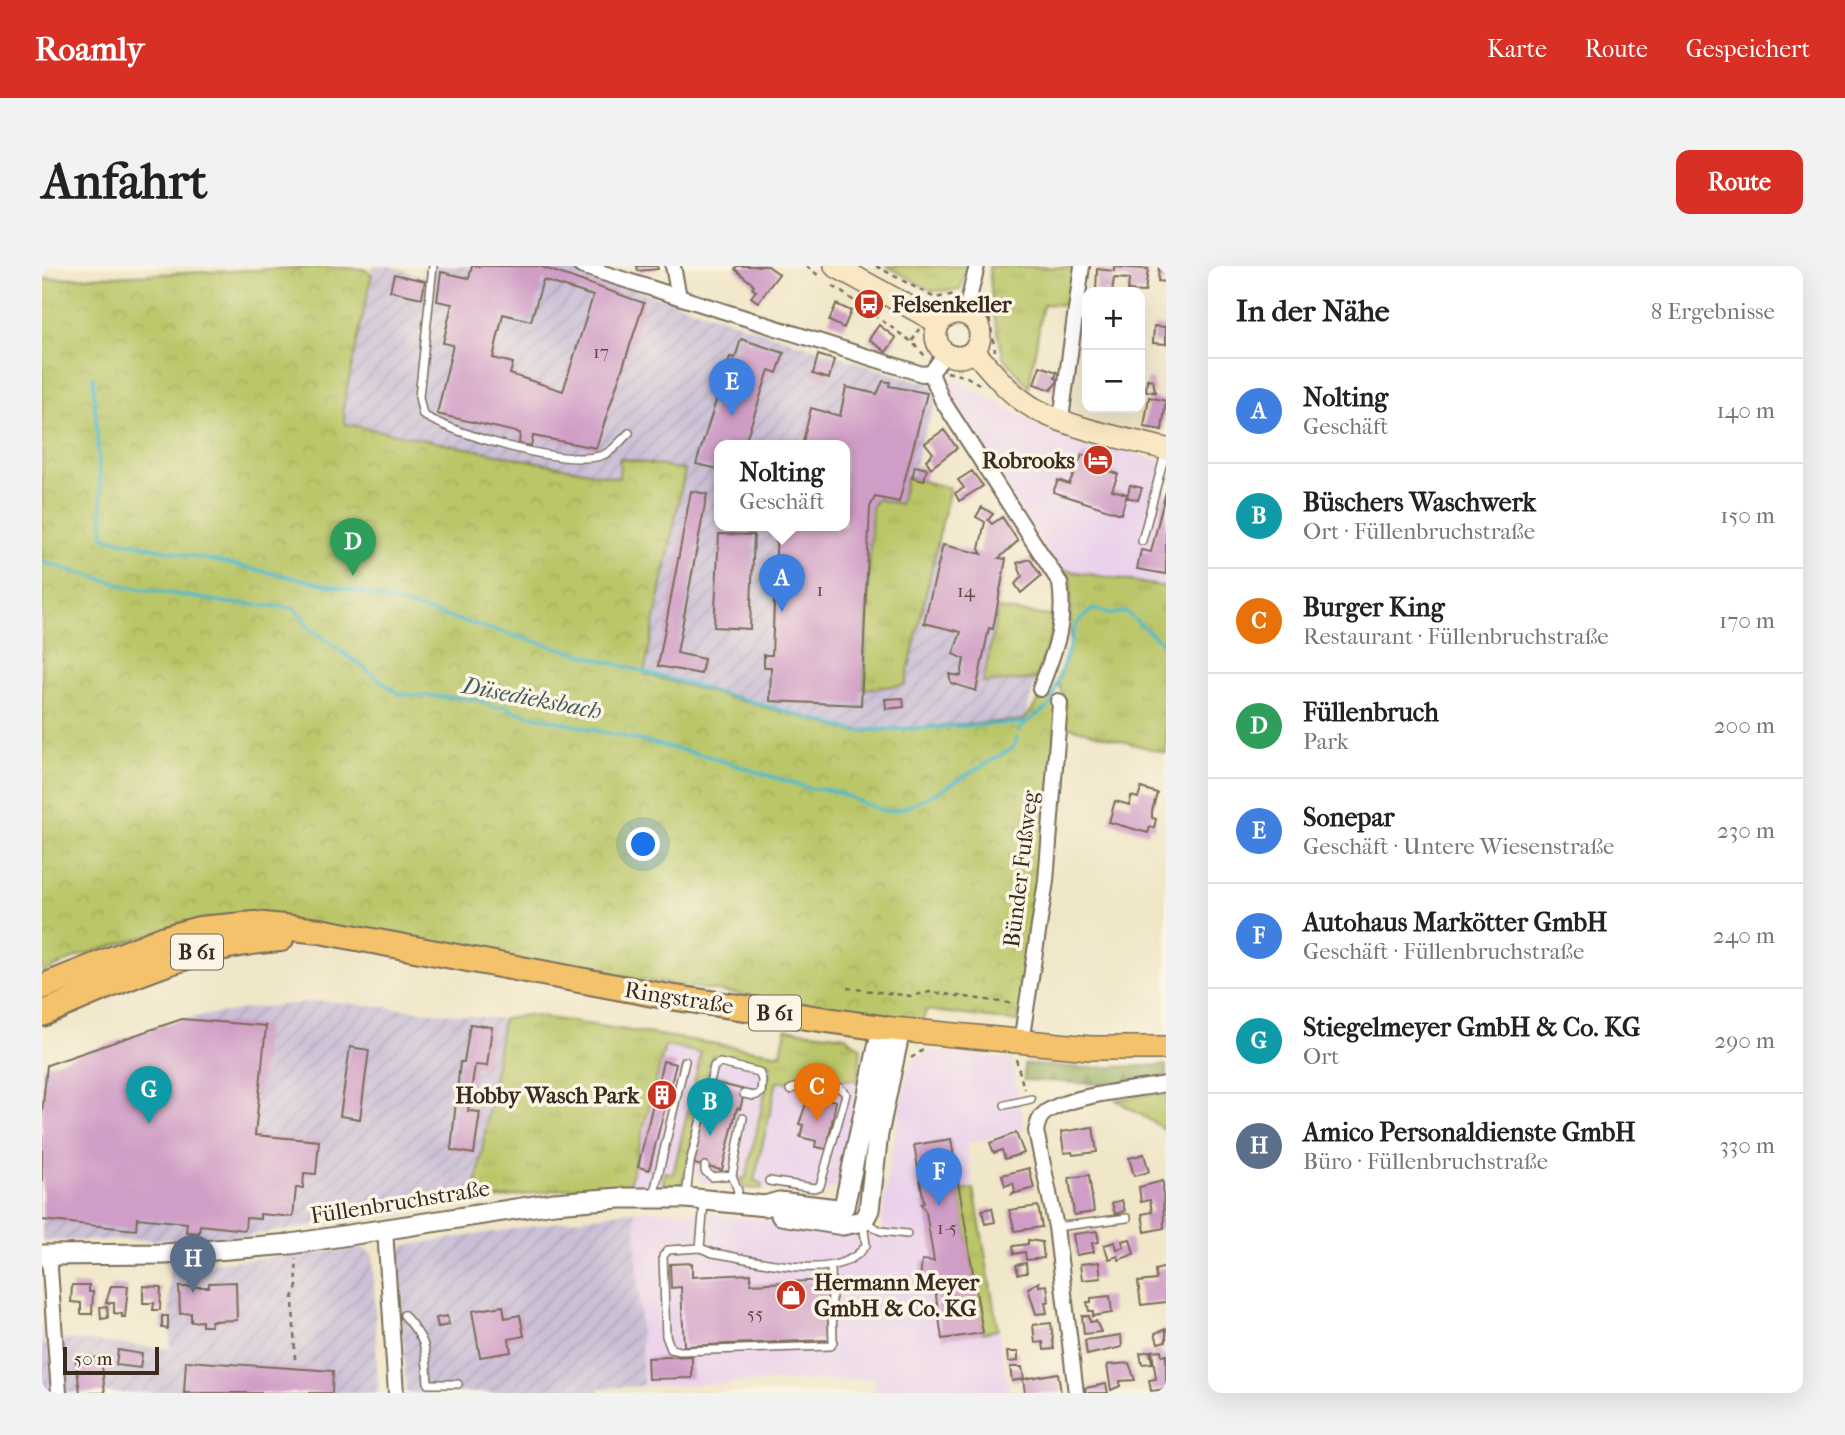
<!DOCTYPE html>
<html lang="de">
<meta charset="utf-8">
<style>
body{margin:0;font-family:"IM FELL French Canon",serif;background:#f2f2f2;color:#222}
.controls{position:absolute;right:21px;top:21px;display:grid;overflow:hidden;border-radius:14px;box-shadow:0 7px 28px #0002}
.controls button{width:63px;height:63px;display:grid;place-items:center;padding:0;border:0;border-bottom:2px solid #e0e0e0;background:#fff;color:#222;font:35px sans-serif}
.scale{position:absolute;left:21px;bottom:18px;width:96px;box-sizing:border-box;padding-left:7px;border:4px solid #3b2a1e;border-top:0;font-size:19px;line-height:24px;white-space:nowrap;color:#3b2a1e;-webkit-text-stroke:5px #fcf5e5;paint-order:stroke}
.you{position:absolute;left:602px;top:579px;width:24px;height:24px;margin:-18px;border:5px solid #fff;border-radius:50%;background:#1a73e8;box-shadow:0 0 0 10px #1a73e833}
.badge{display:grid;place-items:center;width:46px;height:46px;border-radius:50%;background:#d93025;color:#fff;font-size:23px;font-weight:700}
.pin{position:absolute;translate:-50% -58px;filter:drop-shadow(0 2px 4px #0008)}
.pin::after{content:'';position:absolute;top:37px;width:24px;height:21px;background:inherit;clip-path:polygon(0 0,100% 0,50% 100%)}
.popup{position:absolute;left:672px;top:174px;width:136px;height:91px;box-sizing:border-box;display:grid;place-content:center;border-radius:14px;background:#fff;filter:drop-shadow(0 2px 5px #0005);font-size:23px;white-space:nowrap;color:#767676}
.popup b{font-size:26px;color:#222}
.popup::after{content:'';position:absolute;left:50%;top:100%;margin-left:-14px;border:14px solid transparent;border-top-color:#fff}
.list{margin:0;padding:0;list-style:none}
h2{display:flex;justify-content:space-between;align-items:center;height:91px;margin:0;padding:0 28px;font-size:30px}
h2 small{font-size:23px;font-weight:400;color:#767676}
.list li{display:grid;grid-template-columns:46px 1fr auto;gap:21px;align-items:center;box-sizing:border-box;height:105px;padding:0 28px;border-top:2px solid #e0e0e0}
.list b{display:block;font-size:26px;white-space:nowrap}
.list p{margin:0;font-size:23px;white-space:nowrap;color:#767676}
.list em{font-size:23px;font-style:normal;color:#767676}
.map{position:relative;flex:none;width:1124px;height:1127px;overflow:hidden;border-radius:14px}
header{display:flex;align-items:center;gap:42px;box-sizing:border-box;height:98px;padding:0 35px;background:#d93025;color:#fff}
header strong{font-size:33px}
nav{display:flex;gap:38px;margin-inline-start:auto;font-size:24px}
.intro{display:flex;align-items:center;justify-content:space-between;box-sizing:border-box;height:168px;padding:0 42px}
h1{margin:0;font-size:49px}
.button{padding:18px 32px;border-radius:14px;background:#d93025;color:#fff;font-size:24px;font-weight:700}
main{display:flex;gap:42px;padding:0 42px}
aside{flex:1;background:#fff;border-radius:14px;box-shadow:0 7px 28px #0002}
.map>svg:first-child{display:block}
.built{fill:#ead1ec}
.industrial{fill:url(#industrial-furrows);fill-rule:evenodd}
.grass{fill:url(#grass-tufts);stroke:#7a7843;stroke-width:2}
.forest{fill:url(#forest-firs);stroke:#676a3d;stroke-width:2}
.park{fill:url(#park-crowns);stroke:#7a7843;stroke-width:2}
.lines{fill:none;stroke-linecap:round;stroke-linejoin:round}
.stream{stroke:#4ebac9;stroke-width:3.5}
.building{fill:#d09dc6;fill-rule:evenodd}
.service-casing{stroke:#7a6c5a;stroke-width:10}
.minor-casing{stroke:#7a6c5a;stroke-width:18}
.tertiary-casing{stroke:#7a6c5a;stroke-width:23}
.secondary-casing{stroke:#7a6c5a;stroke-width:24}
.primary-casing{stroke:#7a6c5a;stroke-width:26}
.trunk-casing{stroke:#7a6c5a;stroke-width:28}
.path{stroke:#7a6c5a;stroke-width:2.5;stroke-dasharray:5 5;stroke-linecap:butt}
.service{stroke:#fff;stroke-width:7}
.minor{stroke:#fff;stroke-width:14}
.tertiary{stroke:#fff;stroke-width:19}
.secondary{stroke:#fae7c3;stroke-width:21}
.primary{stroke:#f3c26a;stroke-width:23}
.trunk{stroke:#f3c26a;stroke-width:24}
.labels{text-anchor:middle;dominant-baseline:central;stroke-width:7;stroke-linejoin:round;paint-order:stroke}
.number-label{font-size:19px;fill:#604748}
.shield{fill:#fcf5e5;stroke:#75675a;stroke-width:2}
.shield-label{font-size:21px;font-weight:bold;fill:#3b2a1e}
.poi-label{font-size:23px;font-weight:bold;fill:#3b2a1e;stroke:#fcf5e5;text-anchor:start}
.street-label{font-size:23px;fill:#3b2a1e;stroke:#fcf5e5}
.water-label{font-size:24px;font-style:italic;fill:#425c5a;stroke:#fcf5e5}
</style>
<header>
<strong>Roamly</strong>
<nav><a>Karte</a><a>Route</a><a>Gespeichert</a></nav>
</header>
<div class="intro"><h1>Anfahrt</h1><a class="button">Route</a></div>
<main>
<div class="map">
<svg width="1124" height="1127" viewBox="0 0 1124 1127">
<defs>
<pattern id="industrial-furrows" width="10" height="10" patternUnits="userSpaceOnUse" patternTransform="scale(1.75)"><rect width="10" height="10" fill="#cabfd6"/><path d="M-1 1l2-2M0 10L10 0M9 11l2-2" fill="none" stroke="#aea4b7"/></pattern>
<pattern id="grass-tufts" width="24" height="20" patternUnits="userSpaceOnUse" patternTransform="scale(1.75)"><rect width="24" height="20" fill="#bac668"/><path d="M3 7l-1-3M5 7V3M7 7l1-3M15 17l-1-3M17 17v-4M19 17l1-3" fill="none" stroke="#a1aa5a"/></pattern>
<pattern id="forest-firs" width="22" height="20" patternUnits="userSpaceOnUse" patternTransform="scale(1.75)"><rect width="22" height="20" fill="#93ab5c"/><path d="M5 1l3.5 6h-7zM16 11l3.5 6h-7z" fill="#798b4b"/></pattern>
<pattern id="park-crowns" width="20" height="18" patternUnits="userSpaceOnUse" patternTransform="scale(1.75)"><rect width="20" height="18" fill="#bac668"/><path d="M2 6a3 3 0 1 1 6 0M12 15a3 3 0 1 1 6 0" fill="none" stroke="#a1aa5a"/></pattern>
</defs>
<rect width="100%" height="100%" fill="#fcf5e5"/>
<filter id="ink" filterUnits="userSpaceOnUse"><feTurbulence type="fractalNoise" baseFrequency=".0143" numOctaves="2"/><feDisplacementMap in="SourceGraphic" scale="14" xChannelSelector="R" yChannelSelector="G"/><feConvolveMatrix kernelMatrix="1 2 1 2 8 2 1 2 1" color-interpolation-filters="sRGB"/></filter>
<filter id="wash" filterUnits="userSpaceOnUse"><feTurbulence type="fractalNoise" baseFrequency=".00686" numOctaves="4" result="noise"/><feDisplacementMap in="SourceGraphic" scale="28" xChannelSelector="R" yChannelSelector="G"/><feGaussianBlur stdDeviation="1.57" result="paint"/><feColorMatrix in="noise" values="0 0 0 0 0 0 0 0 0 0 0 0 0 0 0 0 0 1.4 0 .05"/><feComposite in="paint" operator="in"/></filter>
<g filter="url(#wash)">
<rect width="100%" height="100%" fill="#f0e6c8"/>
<!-- built -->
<path class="built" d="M915,114L993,158L1124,197V321L1017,303L910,138L906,127V116Z
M622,780L730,799L704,913H698L702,922L676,916L665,918L659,915L651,902V920L587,919Z
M893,785L969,794L983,864L924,877L967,1127H832L833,1112L601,1120L593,944L652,945L838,972L847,897L867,803L874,791Z
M816,814L794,920L779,928L720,923V917L712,915L735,816Z"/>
<!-- industrial -->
<path class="industrial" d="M331,0H348L380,10L382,0H521L860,111L889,117L894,138L879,174L870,212L908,222L896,277L964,293L942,417L994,413L982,454L813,466L602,408L579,192L578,212L302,158L301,141ZM677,180H803V260H677Z
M283,735L461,753L432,936L211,969L157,973L0,975V801L140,753L209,742Z
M593,944L601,1120L557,1122V1127H364L357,989L361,980Z
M321,982L331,989L336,1127H0V1056L2,1079L23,1073L128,1083L127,1001Z"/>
<!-- grass -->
<path class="grass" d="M845,0H926L918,24L890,25Z
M947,0L1033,2L1030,39L1001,38L987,121L961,91L951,44Z
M865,211L908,222L863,419L822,423L830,241L835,233L858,238Z
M1017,303L1124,321V487L1020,459L1024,438L1015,415L1028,378L1029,313Z
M956,343L1015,351L994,413L941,417Z
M486,749L739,788L744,763L803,770L819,782L816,814L735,816L712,915L720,917V923L702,922L698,912H704L729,799L670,789L640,919H621L622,906L631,908L659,787L623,780L587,919L520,923L432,936L461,753Z
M1124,826V864L1074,834Z
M932,923L956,1064L941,1067L917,925Z"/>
<!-- forest -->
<path class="forest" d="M982,798L1040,802L1124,799V811L1075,819L982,814Z"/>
<!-- park -->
<path class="park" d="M278,1L322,3L330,8L301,141L303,158L577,212L578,192L643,204L602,408L813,466L982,454L1002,428L1016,438L1000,614L977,756L884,744L881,755L554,707L139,660L37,690L0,707V13Z"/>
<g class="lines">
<!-- stream -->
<path class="stream" d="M51,111L62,271L309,324L814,465L983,457
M0,296L88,321L187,337L251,342L262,352L265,360L357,428L434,433L453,442L464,440L471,445L665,490L769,523C797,520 819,541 846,545C866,548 948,494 971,482L975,472
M977,465L983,457L1008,440L1035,357L1051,343L1071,348L1084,346L1124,380"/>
</g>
<g id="blocks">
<!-- building -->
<path class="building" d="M430,0H497L602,37L554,182L491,170L489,180L477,178L478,167L395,148L411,79L401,77L410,38L395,35L399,6L427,12ZM501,14L551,30L521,125L468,108L471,97L451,92L461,48L489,55Z
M595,0H615L616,3L596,5Z
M695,0H726L737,8L716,36L709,31L714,25L710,22L712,19L693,3Z
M1117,0L1124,1V16L1116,15Z
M1072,1L1106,3L1103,26L1086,25L1087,13L1072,12L1070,26H1054L1055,3L1072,5Z
M352,8L383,15L380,32L348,25Z
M794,38L809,45L802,62L787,55Z
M837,59L854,72L844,86L827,73Z
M1112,60L1124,61V78L1111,77Z
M699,73L742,87L735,107L727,104L702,180H677V203L654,198L688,91L693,92Z
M776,89L792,94L787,113L771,108Z
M998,100L1015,106L1013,112L1017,113L1009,124L992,118Z
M1105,113L1111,114L1113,126L1104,125Z
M841,115L848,116L847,120L885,127L857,236L833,231L828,241L819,439L728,435L729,401H722V389H730L735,260H803V180H760L769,142L798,150L804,121L835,128Z
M1107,131L1124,135L1120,164L1102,161Z
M902,164L915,182L889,202L884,194L891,187L883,177Z
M1040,189L1058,190L1060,194L1055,201L1076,208L1070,224L1085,228L1079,248L1011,226L1016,214L1027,218Z
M873,200L885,203L882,215L870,212Z
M930,205L941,220L917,235L913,227L922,222L916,214Z
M1088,219L1100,222L1096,234L1085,231Z
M649,225L665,228L635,387L662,393L659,408L616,400Z
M1124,225V308L1095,303L1099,284L1109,286Z
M940,241L951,248L946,254L950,258L960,251L976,275L957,292L964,293L951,363L947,362L934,425L909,417L907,408L919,410L922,393L911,388L919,366L882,357L901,279L940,288L937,283L943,256L934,251Z
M677,268L712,269L708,363L672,361Z
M988,293L999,310L979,327L973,318L980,310L975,297Z
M861,432L862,441L844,443L843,433Z
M1099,522L1115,527L1110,545V552L1114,553L1112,562L1108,561L1106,567L1067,556L1073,535L1088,539L1089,530L1096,532Z
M140,753L224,760L213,869L277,875L274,908L262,907L261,922H254L251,951L218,948V953L204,952L203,964L158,959L157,967L144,966L145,957L95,952L94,964L0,954V847L5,799Z
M428,758L450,761L445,800L433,799L426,845L438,846L432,888L409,884L418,796H422Z
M308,781L327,784L318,853L298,850Z
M621,795L634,798L607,904L596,901Z
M675,817L703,824L698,843L695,842L680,904L652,898L666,836L671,838Z
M767,829L794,835L785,883L773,881L774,875L758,871L761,859L757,858Z
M1051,861L1055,886L1031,889L1030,886L1022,887L1019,866Z
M974,867L982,887L963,893L960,884L952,887L948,877Z
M909,873L941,1067L900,1073L892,1015L878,1014L880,994L892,995L884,946L879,938L882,937L872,879Z
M1102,888L1107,906L1092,910L1087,892Z
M987,902L992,922L970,928L973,924L971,917L963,920L960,909Z
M1047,909L1052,946L1032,949L1027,912Z
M1121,915L1122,962L1103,966L1100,948L1110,946L1108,934L1099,936L1097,921Z
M1080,934L1083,945L1073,948L1070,937Z
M996,940L1000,961L973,965L967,944Z
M950,942L953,956L943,958L940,944Z
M1055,965L1057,976L1050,977L1052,986L1034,989L1031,968Z
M1088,973L1092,988L1077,994L1076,990L1067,993L1062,979L1073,976L1075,983L1082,981L1080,975Z
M986,974L1000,976L1002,992L984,994L983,986L972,988L971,980L986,978Z
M1057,996L1059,1012L1040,1014L1038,998Z
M650,997V1011L709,1008V1018L785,1014L787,1074L642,1080L639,1021L629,1022L628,998Z
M984,997L985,1007L976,1008L974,999Z
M1124,1001V1036L1099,1039L1096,1016L1114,1014L1113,1004Z
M194,1016L195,1054L169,1055V1060H160V1055L149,1056V1047L138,1048L137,1021H167V1017Z
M997,1016V1020L1005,1019L1007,1036H1003L1005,1047L994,1048L986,1022Z
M30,1019H47V1026H51L50,1048H39V1037L29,1036Z
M69,1020H86L83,1051H80V1048L72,1047V1037H64Z
M101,1020L119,1021L118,1044H111L112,1037H101Z
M1068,1030L1070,1047L1051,1050V1045H1047L1045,1036H1049V1032Z
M65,1040L66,1052L59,1053L58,1041Z
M461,1040L463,1052L478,1049L482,1070L467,1073L469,1086L438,1091L430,1045Z
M120,1050H126V1063L120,1062Z
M405,1050L407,1059L396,1061L394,1052Z
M1040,1050H1047L1048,1056L1054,1055L1059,1066L1042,1068Z
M1009,1057L1012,1083L1002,1084L1001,1076L993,1077L991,1059Z
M1124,1063V1075L1116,1077L1113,1067Z
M1079,1069L1080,1081L1045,1089L1043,1074Z
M76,1084L100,1088L98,1102L74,1099Z
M1119,1084L1120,1090L1124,1089V1123L1109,1125L1107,1114L1114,1113L1110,1085Z
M1108,1085L1110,1097L1100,1098L1098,1087Z
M965,1086H976V1095L966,1096Z
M650,1090V1112L606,1113L605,1092Z
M59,1091L63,1127H38L34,1094Z
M144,1095L291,1105L290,1127H142Z
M1087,1097L1093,1114L1078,1115V1120L1069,1124L1065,1099Z
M968,1101H980L982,1113L1016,1107L1019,1127H983L981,1113L970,1115Z
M1064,1118L1066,1127H1044L1043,1122Z"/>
</g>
</g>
<g filter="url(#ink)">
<use href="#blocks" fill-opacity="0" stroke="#7a6c5a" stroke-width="2"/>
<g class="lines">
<!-- service casing -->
<g class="service-casing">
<path id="service" d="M391,0L377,131L381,149C415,169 520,200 558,190C570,187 578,175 587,167
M1100,275L1124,184
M963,839L989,833
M663,900V905L670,911L690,909
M727,915L772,922L778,920L804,828L798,822H752L748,824
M611,931L643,795
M644,931L648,897L672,800L678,797L717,806L720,814L719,827L712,830L702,828
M694,936L696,925L690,909L701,852
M662,937L658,982L671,987C713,993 797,1020 824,979L821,956
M822,956L839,965L865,968
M1014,961L1085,952
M658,982L626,984L621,990L624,1070L629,1083L638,1085L789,1080L791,1076L789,1002
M362,1049C386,1077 384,1082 386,1118H416"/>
</g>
<!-- minor casing -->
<g class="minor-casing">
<path id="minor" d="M539,0L880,108L889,107L903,88
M631,0L637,31
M923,48L935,0
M889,107L900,134L1018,317C1024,360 1013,384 998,423
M1019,153L1040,0
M979,776L1004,615L1018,437L1016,435
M343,964L354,1127
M7,989L17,1127
M1034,1127L1014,961L994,865C996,857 997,851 1004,846C1032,828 1091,824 1124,818"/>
</g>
<!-- tertiary casing -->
<g class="tertiary-casing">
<path id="tertiary" d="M802,941L840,762
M739,949L801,959L821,955L827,944L836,868L858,764
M0,989L123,988L249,978L512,937L578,932H644L723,940L737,936L795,943L802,941"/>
</g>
<!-- secondary casing -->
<g class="secondary-casing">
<path id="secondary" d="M793,0L897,57
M894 69a22 22 0 1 1 44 0a22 22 0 1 1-44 0Z
M932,85C950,106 969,130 995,144C1034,164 1082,172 1124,183"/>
</g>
<!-- primary casing -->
<g class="primary-casing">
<path id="primary" d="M840,762L1048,782H1124"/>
</g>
<!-- trunk casing -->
<g class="trunk-casing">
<path id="trunk" d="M0,721L123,672L157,663L213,658L278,665L627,731L840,762
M0,748C78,715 154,678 239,673"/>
</g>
<!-- path -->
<path class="path" d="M764,0L780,12
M834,0L893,32L913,28
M791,20L870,76L885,92
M939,37L945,39L953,85
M870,75L877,63
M905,106L925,111L937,118
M805,722L869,730L888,726L973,738
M869,792L881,784
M974,793L982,823
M253,1093L251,1032L255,1020L254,993"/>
<!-- service -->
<use href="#service" class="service"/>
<!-- minor -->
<use href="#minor" class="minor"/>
<!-- tertiary -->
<use href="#tertiary" class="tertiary"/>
<!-- secondary -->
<use href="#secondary" class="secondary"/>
<!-- primary -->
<use href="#primary" class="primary"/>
<!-- trunk -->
<use href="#trunk" class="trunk"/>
</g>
</g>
<!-- icons -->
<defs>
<g id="bus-disc" transform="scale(1.575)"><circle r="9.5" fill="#c8321e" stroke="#fcf5e5"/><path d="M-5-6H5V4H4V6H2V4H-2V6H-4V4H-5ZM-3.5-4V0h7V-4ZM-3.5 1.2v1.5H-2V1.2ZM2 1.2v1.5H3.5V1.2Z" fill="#fff"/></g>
<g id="hotel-disc" transform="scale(1.575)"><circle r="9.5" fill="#c8321e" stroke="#fcf5e5"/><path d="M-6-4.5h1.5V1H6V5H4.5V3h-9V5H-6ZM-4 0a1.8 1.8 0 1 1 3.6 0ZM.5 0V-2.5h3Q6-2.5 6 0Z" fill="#fff"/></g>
<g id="building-disc" transform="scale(1.575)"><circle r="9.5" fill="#c8321e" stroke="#fcf5e5"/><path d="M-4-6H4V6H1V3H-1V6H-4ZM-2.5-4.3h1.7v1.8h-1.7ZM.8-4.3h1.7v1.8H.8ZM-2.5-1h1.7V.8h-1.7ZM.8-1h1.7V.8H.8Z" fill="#fff"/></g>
<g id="shop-disc" transform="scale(1.575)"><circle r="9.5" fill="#c8321e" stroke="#fcf5e5"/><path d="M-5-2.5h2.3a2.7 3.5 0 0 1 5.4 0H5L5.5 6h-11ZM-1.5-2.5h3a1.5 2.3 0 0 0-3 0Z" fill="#fff"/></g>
</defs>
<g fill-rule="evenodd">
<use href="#bus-disc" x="827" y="38"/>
<use href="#hotel-disc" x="1056" y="194"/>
<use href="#building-disc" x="620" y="829"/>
<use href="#shop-disc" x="749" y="1029"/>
</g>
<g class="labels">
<!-- number labels -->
<g class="number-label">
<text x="559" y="86">17</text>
<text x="778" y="324">1</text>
<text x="924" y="325">14</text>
<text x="905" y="962">1-5</text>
<text x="713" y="1048">55</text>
</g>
<!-- shield labels -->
<g class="shield">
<rect x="129" y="668.5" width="52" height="35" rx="5"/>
<rect x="707" y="729.5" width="52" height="35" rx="5"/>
</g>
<g class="shield-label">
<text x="155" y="686">B 61</text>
<text x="733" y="747">B 61</text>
</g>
<!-- poi labels -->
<g class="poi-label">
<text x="850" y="38">Felsenkeller</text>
<text x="1033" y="194" text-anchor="end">Robrooks</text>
<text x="597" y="829" text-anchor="end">Hobby Wasch Park</text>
<text x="772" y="1016">Hermann Meyer<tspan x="772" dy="26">GmbH &amp; Co. KG</tspan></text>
</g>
<!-- street labels -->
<g class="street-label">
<text transform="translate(979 603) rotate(-83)">Bünder Fußweg</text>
<text transform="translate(637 732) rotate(9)">Ringstraße</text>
<text transform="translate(358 936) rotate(-9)">Füllenbruchstraße</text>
</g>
<!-- water labels -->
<g class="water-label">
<text transform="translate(490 432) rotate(11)">Düsedieksbach</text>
</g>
</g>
</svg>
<div class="controls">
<button>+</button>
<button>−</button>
</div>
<div class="scale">50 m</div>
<div class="you"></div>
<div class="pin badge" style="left:740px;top:346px;background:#3f7fe0">A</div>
<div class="popup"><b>Nolting</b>Geschäft</div>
<div class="pin badge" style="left:668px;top:870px;background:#0f9aa8">B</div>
<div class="pin badge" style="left:775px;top:855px;background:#e8710a">C</div>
<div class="pin badge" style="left:311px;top:310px;background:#2e9e5b">D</div>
<div class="pin badge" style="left:690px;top:150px;background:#3f7fe0">E</div>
<div class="pin badge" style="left:897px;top:940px;background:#3f7fe0">F</div>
<div class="pin badge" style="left:107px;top:858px;background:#0f9aa8">G</div>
<div class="pin badge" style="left:151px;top:1027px;background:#5c6f8a">H</div>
</div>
<aside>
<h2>In der Nähe<small>8 Ergebnisse</small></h2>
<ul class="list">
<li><span class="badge" style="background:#3f7fe0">A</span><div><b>Nolting</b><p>Geschäft</p></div><em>140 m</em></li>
<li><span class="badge" style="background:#0f9aa8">B</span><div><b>Büschers Waschwerk</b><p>Ort · Füllenbruchstraße</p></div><em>150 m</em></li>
<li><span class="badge" style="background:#e8710a">C</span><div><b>Burger King</b><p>Restaurant · Füllenbruchstraße</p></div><em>170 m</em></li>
<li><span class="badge" style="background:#2e9e5b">D</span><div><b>Füllenbruch</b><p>Park</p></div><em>200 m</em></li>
<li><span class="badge" style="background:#3f7fe0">E</span><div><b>Sonepar</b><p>Geschäft · Untere Wiesenstraße</p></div><em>230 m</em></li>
<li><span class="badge" style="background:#3f7fe0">F</span><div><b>Autohaus Markötter GmbH</b><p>Geschäft · Füllenbruchstraße</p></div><em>240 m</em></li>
<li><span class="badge" style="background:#0f9aa8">G</span><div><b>Stiegelmeyer GmbH &amp; Co. KG</b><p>Ort</p></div><em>290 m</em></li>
<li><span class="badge" style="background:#5c6f8a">H</span><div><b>Amico Personaldienste GmbH</b><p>Büro · Füllenbruchstraße</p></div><em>330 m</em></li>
</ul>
</aside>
</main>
